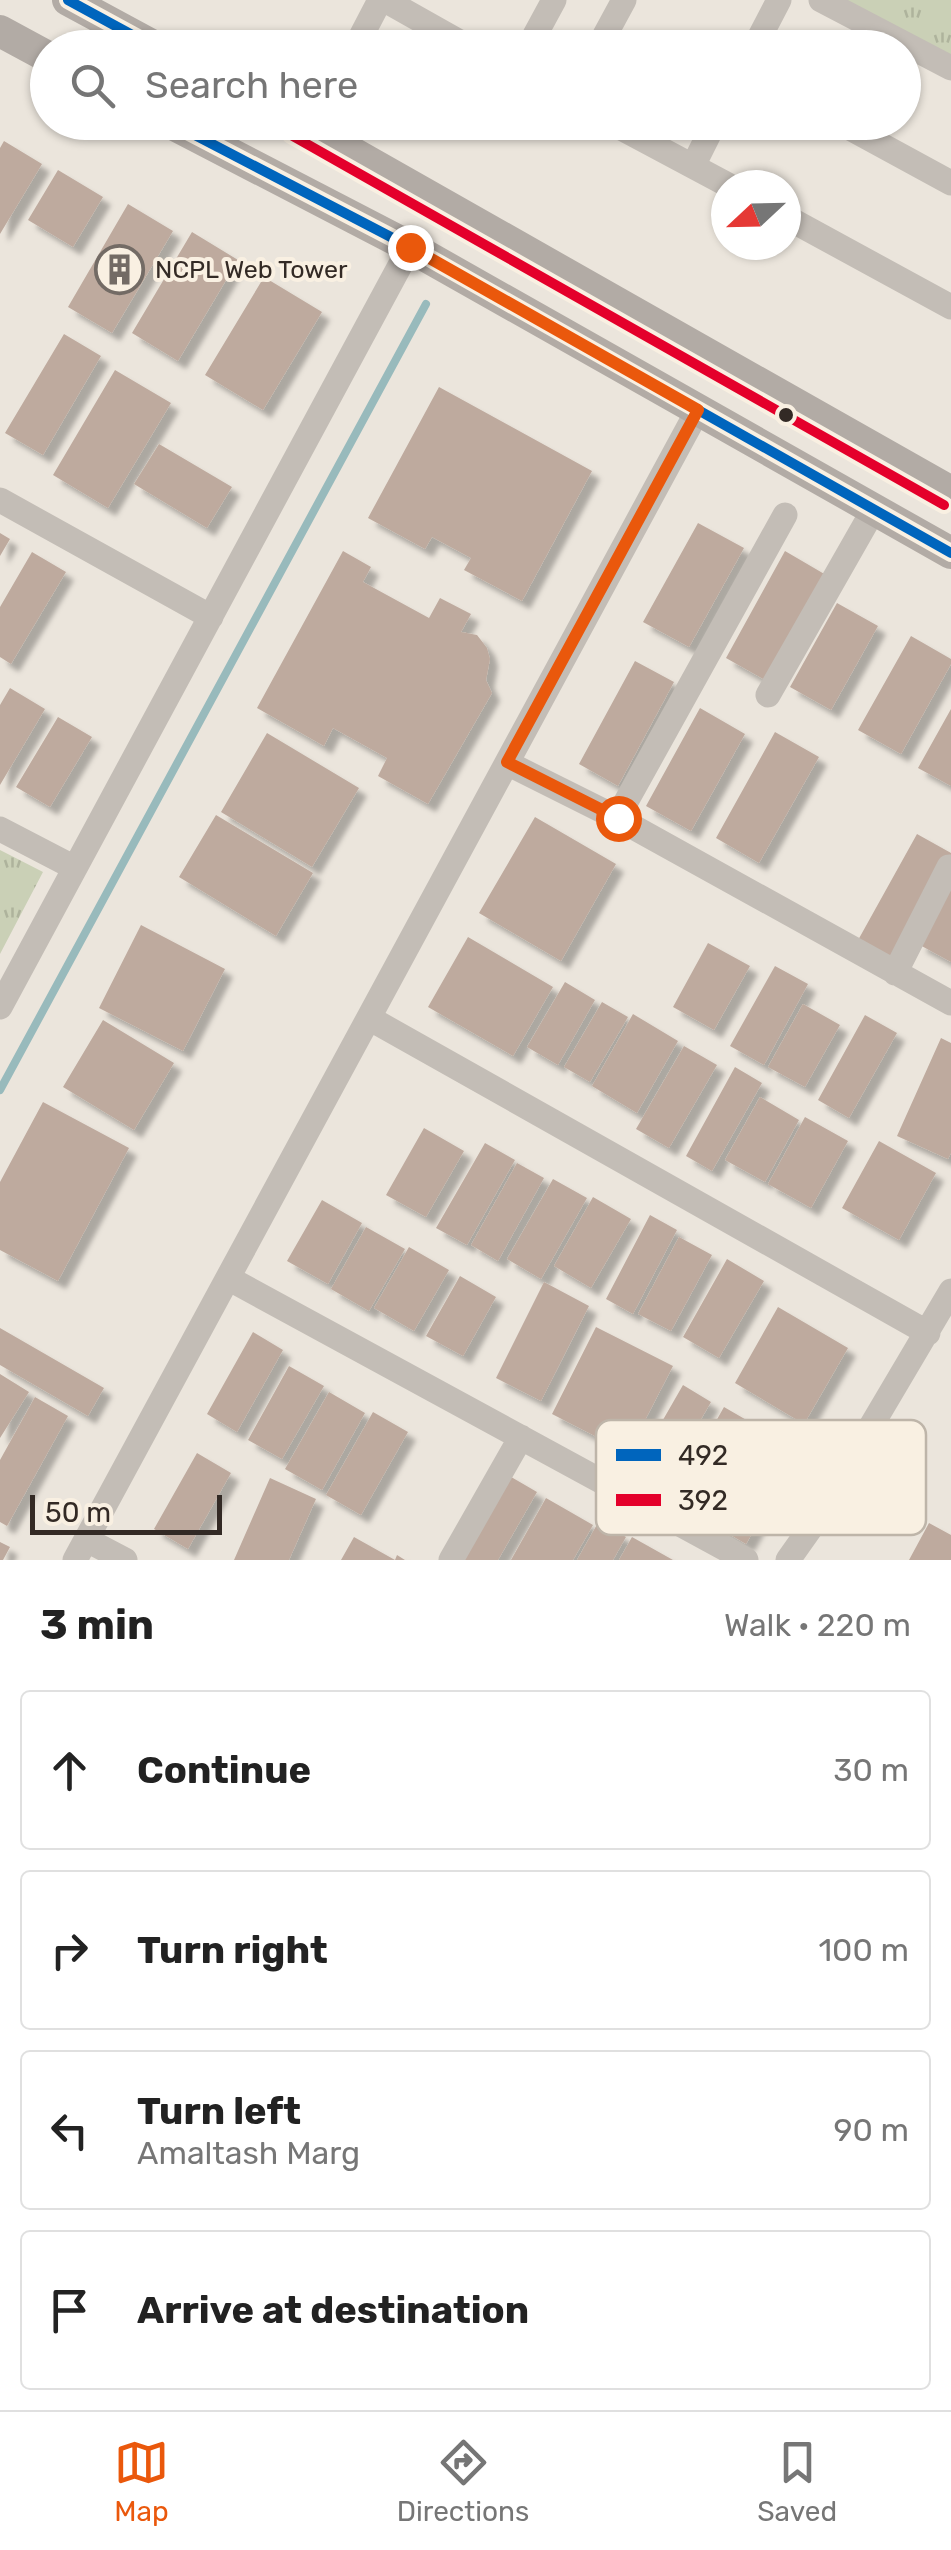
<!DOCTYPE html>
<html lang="en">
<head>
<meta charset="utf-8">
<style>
  :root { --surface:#fff; --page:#f2f2f2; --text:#222; --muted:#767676; --line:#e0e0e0; --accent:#ea580c }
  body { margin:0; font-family:Rubik,sans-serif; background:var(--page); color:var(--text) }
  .compass { position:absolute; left:711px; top:170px; width:90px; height:90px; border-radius:50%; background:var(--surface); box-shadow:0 2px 8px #0004; rotate:248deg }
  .scale { position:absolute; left:30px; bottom:25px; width:192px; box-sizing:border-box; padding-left:10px; border:5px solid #332a25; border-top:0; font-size:28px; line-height:35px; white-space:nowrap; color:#332a25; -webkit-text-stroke:8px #f9f0e2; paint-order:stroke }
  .stop { position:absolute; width:30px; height:30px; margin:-22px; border:8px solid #ea580c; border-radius:50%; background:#fff }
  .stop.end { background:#ea580c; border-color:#fff; box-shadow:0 2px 10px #0008 }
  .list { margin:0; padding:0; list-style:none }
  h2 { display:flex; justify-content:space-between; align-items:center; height:130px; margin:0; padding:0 40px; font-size:42px }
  h2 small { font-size:32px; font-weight:400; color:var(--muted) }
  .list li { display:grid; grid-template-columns:65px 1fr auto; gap:30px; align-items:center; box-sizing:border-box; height:160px; margin:0 20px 20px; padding:0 20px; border:2px solid var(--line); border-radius:10px }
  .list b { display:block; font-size:38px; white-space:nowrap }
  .list p { margin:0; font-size:32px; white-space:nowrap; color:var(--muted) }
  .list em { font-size:32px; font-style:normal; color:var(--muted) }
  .icon { flex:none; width:55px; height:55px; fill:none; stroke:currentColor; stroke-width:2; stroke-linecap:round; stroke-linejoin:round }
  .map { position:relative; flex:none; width:951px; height:1560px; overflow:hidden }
  .search { position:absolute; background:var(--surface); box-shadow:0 2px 8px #0004; left:30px; right:30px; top:30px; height:110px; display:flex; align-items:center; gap:25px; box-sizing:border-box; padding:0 35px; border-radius:55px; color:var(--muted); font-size:38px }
  .sheet { height:850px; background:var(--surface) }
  nav { display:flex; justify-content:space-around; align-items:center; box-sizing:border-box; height:140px; border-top:2px solid var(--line); background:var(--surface); font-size:28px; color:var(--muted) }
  nav a { display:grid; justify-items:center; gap:5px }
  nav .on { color:var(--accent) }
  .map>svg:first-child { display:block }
  .park { fill:url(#park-tufts) }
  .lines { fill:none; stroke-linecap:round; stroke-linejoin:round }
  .stream { stroke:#98babc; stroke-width:8 }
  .building { fill:#beaa9e; filter:url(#shadow) }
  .minor { stroke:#c3bdb6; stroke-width:25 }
  .major { stroke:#b2aba5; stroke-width:32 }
  .bus-1-casing { stroke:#f9f0e2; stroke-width:18 }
  .bus-2-casing { stroke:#f9f0e2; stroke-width:18 }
  .bus-1 { stroke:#0065bd; stroke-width:10 }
  .bus-2 { stroke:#e4002b; stroke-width:10 }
  .route { stroke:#ea580c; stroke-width:12 }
  .bus-dot { fill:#332a25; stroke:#f9f0e2; stroke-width:4 }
  .labels { text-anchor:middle; stroke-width:8; stroke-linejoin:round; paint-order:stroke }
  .poi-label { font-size:25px; fill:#332a25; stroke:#f9f0e2; text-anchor:start }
  .key { fill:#f9f0e2; stroke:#beb5a9; stroke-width:2.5 }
  .key-label { font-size:28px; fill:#332a25 }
</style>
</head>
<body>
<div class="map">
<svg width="951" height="1560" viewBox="0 0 951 1560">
  <defs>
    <pattern id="park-tufts" width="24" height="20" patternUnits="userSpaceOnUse" patternTransform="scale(2.5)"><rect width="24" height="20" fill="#cad0b6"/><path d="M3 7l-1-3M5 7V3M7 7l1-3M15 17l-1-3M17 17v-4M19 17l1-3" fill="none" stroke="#aeb39c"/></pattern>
    <filter id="shadow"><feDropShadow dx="8" dy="8" stdDeviation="2.5" flood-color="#0004"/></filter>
  </defs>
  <rect width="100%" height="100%" fill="#ebe5dc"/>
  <path class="park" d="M821,0H951V68Z
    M0,850L43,872L0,954Z"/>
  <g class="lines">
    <path class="stream" d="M0,1090L426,304"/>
  </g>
  <path class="building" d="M4,141L42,164L0,234V148Z
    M58,170L103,197L73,247L28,220Z
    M128,204L173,231L112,333L68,307Z
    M192,232L238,260L178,361L132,333Z
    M264,277L322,312L263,410L205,375Z
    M64,334L101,356L43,455L5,433Z
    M115,370L171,403L108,508L53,475Z
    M439,387L592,471L522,601L464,570L471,558L432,537L425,549L368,518Z
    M159,444L232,487L207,528L134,484Z
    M698,523L744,548L689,647L643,622Z
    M0,533L10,539L0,556Z
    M343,551L371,567L363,582L429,618L440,598L471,614L461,632L477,635L487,648L490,659L486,680L492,693L428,804L378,776L387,758L333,728L324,746L257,708Z
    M785,551L826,575L767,681L726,658Z
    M32,552L66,572L11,664L0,657V607Z
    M837,603L878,626L831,710L790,687Z
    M911,636L951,659V664L901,754L858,730Z
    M635,661L674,682L618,786L579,764Z
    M10,688L45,709L0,785V705Z
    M700,708L745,734L691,831L646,806Z
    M951,709V786L918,768Z
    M58,717L92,737L50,807L16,787Z
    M775,732L819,757L759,863L716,838Z
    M267,733L359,788L312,867L221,812Z
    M216,815L313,873L276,936L179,877Z
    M535,817L616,864L561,961L479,913Z
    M917,834L951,853V861L894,963L857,942Z
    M951,885V962L918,944Z
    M141,925L225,969L183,1051L99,1008Z
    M468,937L553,987L513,1056L428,1007Z
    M708,943L750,966L714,1030L673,1007Z
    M775,966L808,984L764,1065L730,1046Z
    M565,982L595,1000L558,1065L527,1047Z
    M602,1002L628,1017L590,1082L564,1067Z
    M803,1004L840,1025L805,1087L768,1067Z
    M633,1014L678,1041L637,1113L592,1086Z
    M865,1015L897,1033L849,1118L818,1100Z
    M103,1020L174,1063L134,1130L63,1087Z
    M941,1038L951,1043V1153L948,1159L897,1136Z
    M684,1046L717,1065L669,1148L636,1129Z
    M735,1067L762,1083L712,1171L686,1156Z
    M760,1097L799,1120L765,1182L725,1160Z
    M43,1102L129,1148L58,1281L0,1250V1182Z
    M805,1117L848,1141L811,1208L768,1184Z
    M424,1128L464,1151L426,1217L386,1195Z
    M879,1141L936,1173L899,1240L842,1208Z
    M485,1143L515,1160L467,1245L436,1228Z
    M517,1163L544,1178L498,1261L471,1245Z
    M553,1179L587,1198L541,1279L507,1259Z
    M593,1197L631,1219L591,1288L554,1266Z
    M322,1200L362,1223L328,1284L287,1261Z
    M650,1215L677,1230L633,1314L606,1299Z
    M366,1227L405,1249L369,1311L331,1289Z
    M679,1237L712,1255L671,1331L638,1314Z
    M409,1247L449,1270L414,1331L374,1308Z
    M727,1259L764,1281L719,1358L683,1337Z
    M460,1276L496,1297L463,1356L426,1336Z
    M544,1282L589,1306L541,1401L496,1378Z
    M778,1307L848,1348L804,1424L735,1383Z
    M596,1327L673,1366L628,1453L552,1414Z
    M0,1328L104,1388L88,1416L0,1365Z
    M253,1332L283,1350L237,1432L207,1414Z
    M289,1366L324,1386L282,1459L248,1440Z
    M0,1374L29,1392L0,1438Z
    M683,1385L711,1402L665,1481L637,1465Z
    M329,1392L365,1413L322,1490L285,1469Z
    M35,1397L68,1416L7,1526L0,1522V1460Z
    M724,1407L800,1451L746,1544L671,1500Z
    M373,1412L408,1432L361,1515L326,1495Z
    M197,1453L231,1473L188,1549L154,1529Z
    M506,1474L537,1492L498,1560H457Z
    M270,1478L316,1499L289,1560H234Z
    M546,1498L593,1525L573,1560H511Z
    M599,1521L626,1537L613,1560H577Z
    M929,1523L951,1535V1560H909Z
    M354,1537L395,1560L397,1555L405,1560H341Z
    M632,1537L673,1560H619Z
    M0,1542L10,1547L3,1560H0Z"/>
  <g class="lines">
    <path class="minor" d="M385,0L470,48
      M821,0L951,68
      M355,48L380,0
      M528,48L554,0
      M598,48L624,0
      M754,48L779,0
      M610,122L728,185
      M839,122L951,183
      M693,166L715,122
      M786,217L951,307
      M0,500L211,617
      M768,695L874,509
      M507,763L617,818L951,1003
      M617,818L785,515
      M0,829L75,868
      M895,973L949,867
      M0,1007L410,247
      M369,1018L928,1333
      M228,1278L746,1560
      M87,1540L125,1560
      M75,1560L698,410
      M451,1560L521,1437
      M788,1560L812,1526L951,1291"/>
    <path class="major" d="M68,0L157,48
      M0,31L48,57
      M169,122L410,247L951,553
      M298,122L951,492"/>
    <defs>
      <path id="bus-1" d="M68,0L156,48
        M170,122L410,247L951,553"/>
      <path id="bus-2" d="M291,135L944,505"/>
    </defs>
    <use href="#bus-1" class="bus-1-casing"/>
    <use href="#bus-2" class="bus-2-casing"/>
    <use href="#bus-1" class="bus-1"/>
    <use href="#bus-2" class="bus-2"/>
  </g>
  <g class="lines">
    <path class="route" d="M410,247L698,410L507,762L618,818"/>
  </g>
  <defs>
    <symbol id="building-ring" viewBox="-11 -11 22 22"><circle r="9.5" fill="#f9f0e2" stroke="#736b65" stroke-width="1.5"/><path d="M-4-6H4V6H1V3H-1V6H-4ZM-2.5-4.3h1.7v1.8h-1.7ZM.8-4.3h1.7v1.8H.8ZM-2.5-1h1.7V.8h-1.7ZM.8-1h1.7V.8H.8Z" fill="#736b65"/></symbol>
  </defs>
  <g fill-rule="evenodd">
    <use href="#building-ring" x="92" y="242" width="55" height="55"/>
  </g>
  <circle class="bus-dot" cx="786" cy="415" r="9"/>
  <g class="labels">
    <g class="poi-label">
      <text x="155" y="278">NCPL Web Tower</text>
    </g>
  </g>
  <rect x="596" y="1420" width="330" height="115" rx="15" class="key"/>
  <rect x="616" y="1449" width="45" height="12" fill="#0065bd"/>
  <rect x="616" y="1494" width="45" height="12" fill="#e4002b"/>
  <g class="key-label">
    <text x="678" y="1465">492</text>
    <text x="678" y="1510">392</text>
  </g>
</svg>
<svg class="compass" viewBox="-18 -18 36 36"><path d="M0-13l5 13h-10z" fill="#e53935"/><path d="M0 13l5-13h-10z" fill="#767676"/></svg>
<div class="scale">50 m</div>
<div class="stop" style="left:618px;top:818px"></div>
<div class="stop end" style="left:410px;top:247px"></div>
<div class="search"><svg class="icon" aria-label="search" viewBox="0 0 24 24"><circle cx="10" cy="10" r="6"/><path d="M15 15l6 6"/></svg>Search here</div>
</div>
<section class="sheet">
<h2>3 min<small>Walk · 220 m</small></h2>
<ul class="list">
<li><svg class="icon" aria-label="ahead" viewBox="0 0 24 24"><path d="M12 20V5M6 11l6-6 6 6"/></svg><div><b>Continue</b></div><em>30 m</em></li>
<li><svg class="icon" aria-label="right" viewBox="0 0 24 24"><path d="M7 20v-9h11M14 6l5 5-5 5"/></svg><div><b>Turn right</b></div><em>100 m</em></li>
<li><svg class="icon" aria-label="left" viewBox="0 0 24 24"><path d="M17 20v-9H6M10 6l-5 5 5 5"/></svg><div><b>Turn left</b><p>Amaltash Marg</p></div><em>90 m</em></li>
<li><svg class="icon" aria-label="arrive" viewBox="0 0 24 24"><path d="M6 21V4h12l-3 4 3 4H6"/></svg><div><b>Arrive at destination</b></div></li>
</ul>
</section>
<nav>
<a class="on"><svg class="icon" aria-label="map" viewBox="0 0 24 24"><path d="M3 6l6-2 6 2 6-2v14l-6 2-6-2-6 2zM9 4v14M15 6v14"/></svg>Map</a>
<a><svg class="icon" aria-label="directions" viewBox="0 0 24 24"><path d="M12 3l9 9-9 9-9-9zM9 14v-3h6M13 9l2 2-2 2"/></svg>Directions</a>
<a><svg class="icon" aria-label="saved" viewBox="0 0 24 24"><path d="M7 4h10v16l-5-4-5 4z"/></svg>Saved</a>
</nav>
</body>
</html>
